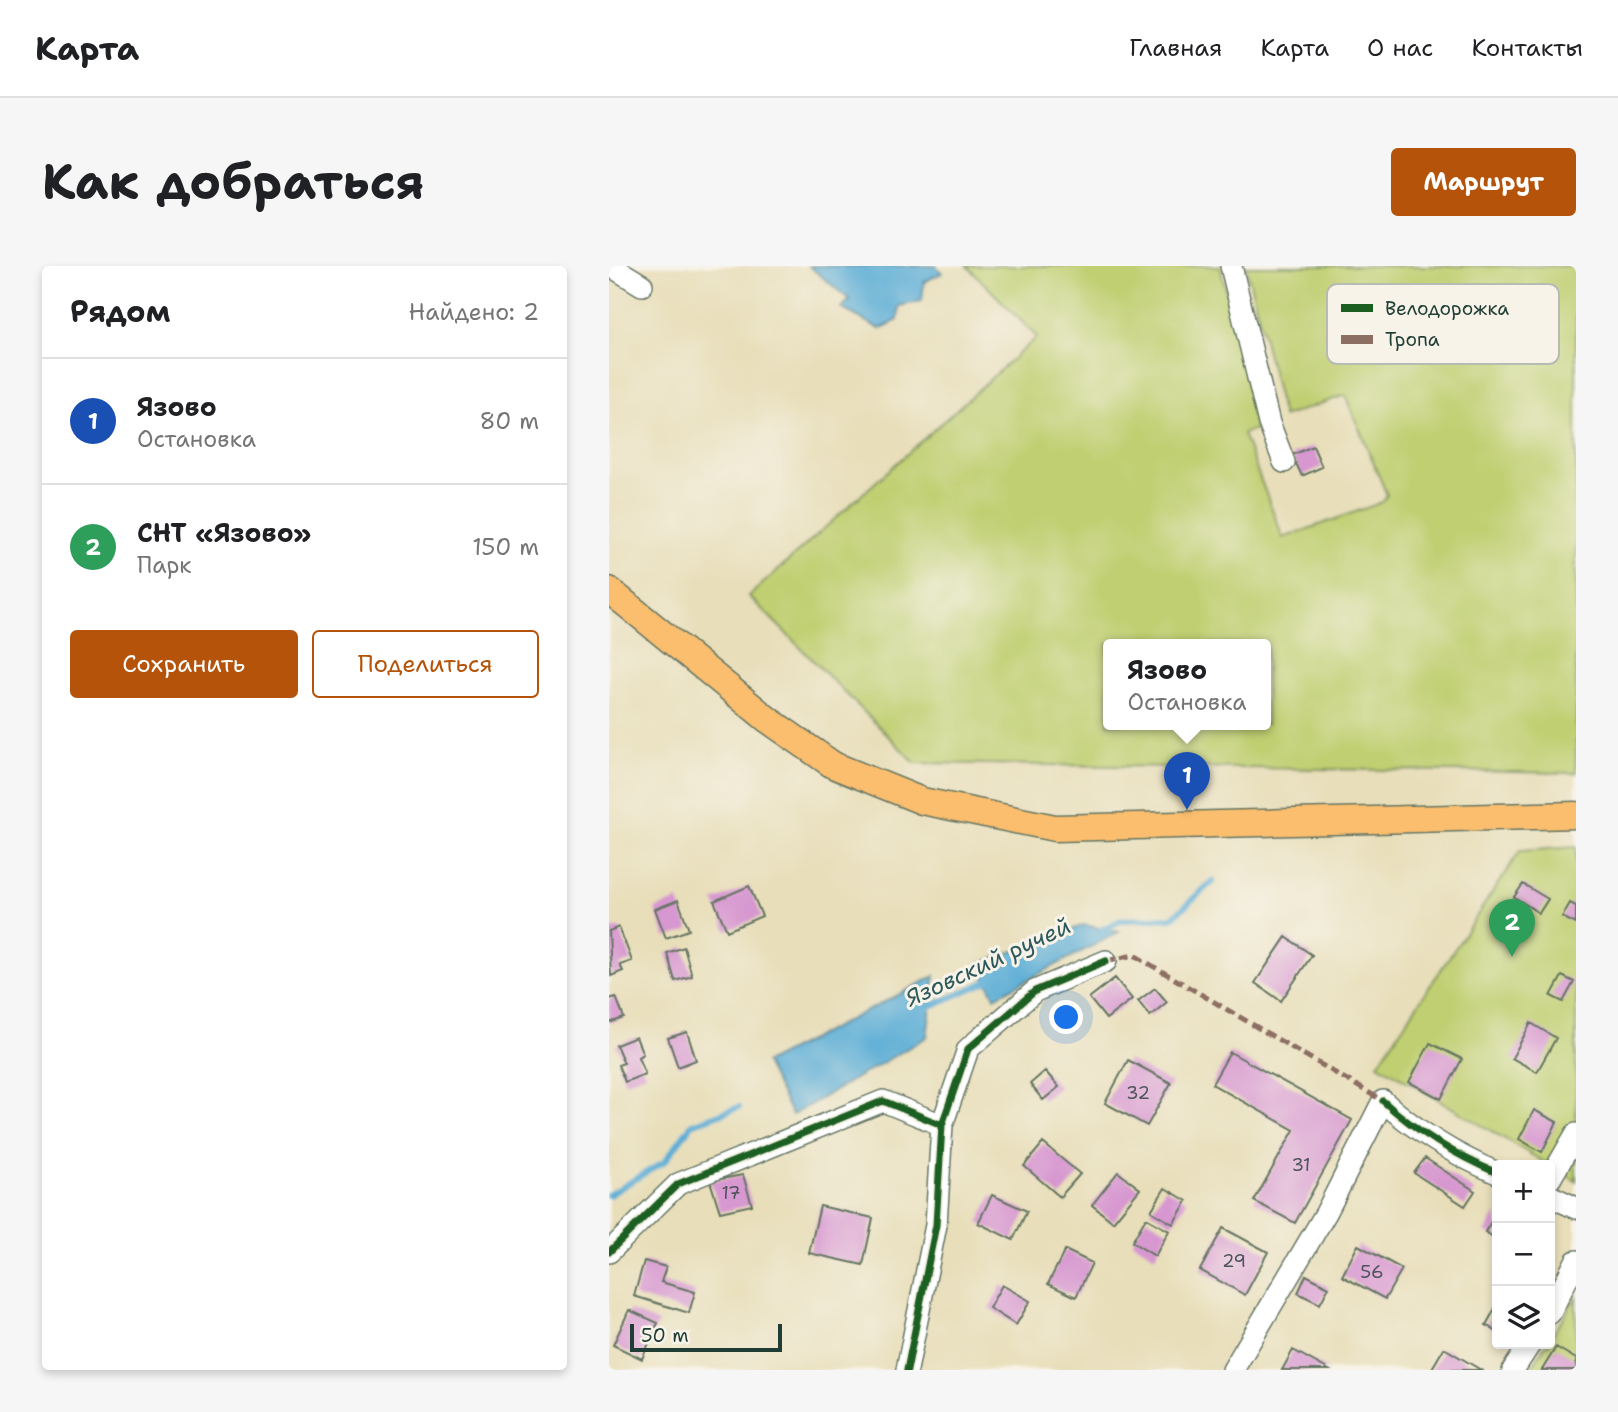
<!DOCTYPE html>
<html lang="ru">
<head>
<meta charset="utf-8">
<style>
  :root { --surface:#fff; --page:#f6f6f6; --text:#202124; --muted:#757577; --line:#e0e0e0; --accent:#b45309 }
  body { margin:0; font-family:"Shantell Sans",sans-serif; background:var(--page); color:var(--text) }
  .controls { position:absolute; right:21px; bottom:21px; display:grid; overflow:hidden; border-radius:7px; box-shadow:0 4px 10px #0003 }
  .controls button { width:63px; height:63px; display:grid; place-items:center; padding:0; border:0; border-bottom:2px solid var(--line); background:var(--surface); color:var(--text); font:35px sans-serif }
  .scale { position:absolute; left:21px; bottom:18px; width:152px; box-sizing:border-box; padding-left:7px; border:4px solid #1f3d34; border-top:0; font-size:19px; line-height:24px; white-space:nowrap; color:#1f3d34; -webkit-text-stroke:5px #f7f3e8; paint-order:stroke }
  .you { position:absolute; left:458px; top:752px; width:24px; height:24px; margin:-18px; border:5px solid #fff; border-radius:50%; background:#1a73e8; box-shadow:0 0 0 10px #1a73e833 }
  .badge { display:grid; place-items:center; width:46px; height:46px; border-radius:50%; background:var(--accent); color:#fff; font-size:23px; font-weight:700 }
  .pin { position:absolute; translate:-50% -58px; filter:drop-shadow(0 2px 4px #0008) }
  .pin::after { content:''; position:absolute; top:37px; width:24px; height:21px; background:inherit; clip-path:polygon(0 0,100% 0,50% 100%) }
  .popup { position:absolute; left:494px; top:373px; width:168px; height:91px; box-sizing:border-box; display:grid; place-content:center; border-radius:7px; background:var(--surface); filter:drop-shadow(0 2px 5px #0005); font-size:23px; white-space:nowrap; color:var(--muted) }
  .popup b { font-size:26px; color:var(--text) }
  .popup::after { content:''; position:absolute; left:50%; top:100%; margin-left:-14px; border:14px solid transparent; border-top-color:var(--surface) }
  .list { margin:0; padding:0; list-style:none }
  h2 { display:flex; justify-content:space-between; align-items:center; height:91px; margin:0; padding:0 28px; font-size:30px }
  h2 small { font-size:23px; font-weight:400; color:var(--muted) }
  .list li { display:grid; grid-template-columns:46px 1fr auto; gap:21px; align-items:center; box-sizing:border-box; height:126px; padding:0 28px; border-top:2px solid var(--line) }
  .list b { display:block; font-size:26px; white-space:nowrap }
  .list p { margin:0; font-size:23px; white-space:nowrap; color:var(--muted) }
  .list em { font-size:23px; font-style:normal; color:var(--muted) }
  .actions { display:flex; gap:14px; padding:21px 28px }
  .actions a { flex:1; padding:16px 0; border:2px solid var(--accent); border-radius:7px; text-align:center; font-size:24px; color:var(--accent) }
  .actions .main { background:var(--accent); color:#fff }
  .icon { flex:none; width:38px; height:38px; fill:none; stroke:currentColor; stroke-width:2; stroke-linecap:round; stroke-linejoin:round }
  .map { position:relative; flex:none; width:967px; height:1104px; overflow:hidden; border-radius:7px }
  header { display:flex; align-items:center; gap:42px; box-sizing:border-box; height:98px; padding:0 35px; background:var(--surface); border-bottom:2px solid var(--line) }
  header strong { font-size:33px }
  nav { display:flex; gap:38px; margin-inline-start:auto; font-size:24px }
  .intro { display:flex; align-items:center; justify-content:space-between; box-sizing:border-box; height:168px; padding:0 42px }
  h1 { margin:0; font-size:49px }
  .button { padding:18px 32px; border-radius:7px; background:var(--accent); color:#fff; font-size:24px; font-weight:700 }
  main { display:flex; gap:42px; padding:0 42px }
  aside { flex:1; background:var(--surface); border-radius:7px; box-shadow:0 4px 10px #0003 }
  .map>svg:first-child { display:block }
  .green { fill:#c0cf71; stroke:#708652; stroke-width:2; fill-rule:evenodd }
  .water { fill:#5badd6; stroke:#3d7585; stroke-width:2 }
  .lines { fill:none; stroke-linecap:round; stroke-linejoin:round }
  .stream { stroke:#5badd6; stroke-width:6 }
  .building { fill:#d797d0 }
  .minor-casing { stroke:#657563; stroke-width:24 }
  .major-casing { stroke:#657563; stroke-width:29 }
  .minor { stroke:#fff; stroke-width:21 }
  .major { stroke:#fabe6e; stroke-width:26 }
  .quiet { stroke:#8d6e63; stroke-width:5; stroke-dasharray:10 5; stroke-linecap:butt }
  .cycleway-casing { stroke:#f7f3e8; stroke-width:11 }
  .cycleway { stroke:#1b5e20; stroke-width:7 }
  .labels { text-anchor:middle; stroke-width:6; stroke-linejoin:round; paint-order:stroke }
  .number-label { font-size:18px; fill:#4d545b }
  .water-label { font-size:23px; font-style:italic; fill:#2e595c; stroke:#f7f3e8 }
  .key { fill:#f7f3e8; stroke:#b6bcb2; stroke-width:2 }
  .key-label { font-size:19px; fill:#1f3d34 }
</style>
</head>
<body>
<header>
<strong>Карта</strong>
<nav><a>Главная</a><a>Карта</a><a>О нас</a><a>Контакты</a></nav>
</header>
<div class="intro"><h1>Как добраться</h1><a class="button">Маршрут</a></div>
<main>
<aside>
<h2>Рядом<small>Найдено: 2</small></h2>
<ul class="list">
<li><span class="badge" style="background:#1a4fb4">1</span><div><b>Язово</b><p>Остановка</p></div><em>80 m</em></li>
<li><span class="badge" style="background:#2e9e5b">2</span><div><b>СНТ «Язово»</b><p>Парк</p></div><em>150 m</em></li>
</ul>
<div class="actions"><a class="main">Сохранить</a><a>Поделиться</a></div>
</aside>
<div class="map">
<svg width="967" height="1104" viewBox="0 0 967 1104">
  <rect width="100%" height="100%" fill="#f7f3e8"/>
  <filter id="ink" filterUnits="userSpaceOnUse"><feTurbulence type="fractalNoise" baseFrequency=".0143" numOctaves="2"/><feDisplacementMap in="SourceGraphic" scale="14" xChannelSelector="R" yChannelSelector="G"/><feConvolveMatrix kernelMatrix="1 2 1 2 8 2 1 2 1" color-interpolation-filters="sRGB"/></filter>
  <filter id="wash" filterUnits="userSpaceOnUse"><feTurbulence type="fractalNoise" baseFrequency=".00686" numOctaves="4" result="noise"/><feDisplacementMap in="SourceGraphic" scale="28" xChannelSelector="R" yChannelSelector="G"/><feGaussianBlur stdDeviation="1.57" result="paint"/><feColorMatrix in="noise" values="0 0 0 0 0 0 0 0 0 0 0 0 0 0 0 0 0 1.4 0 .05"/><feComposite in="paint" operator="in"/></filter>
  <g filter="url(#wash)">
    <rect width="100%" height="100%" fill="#e8deb9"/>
    <path class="green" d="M358,0H611L648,162L634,168L674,272L774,236L778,229L736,129L674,151L637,0H967V507L306,497L140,330L428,71ZM499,378H657V458H499Z
      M967,581V915L769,798L911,585Z
      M967,1031V1104H921L937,1078H941V1073Z"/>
    <path class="water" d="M200,0H327L333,7L315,16L313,35L290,40L289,54L271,63L232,42L241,34Z
      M475,659L510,666L386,731L369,698Z
      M326,710L318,771L183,849L156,797Z"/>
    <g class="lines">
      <path class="stream" d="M490,665L513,654L563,652L604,615
        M317,742L384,713
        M0,929L56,895L83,858L130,841"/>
    </g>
    <g id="blocks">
      <path class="building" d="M704,180L713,201L693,210L683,189Z
        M914,618L939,633L930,647L905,631Z
        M140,620L153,650L118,665L105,635Z
        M69,634L80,664L57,672L46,643Z
        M961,637L967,640V658L953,651Z
        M10,661L23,695L11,699L14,705L2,710L0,665Z
        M677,671L703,689L672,735L646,717Z
        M75,681L83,710L66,715L58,687Z
        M953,710L965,716L954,736L942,730Z
        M506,712L523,733L497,753L480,732Z
        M546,722L558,736L541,750L529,735Z
        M7,731L15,752L0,757V733Z
        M922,757L947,772L928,806L903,792Z
        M78,766L87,794L69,801L59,772Z
        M27,771L34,788L29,791L36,808L16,816L9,799L15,797L7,779Z
        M821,777L853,793L832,833L800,816Z
        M621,786L743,854L686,957L645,935L685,864L603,818Z
        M519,794L562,817L538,860L496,837Z
        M436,805L450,821L434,834L421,818Z
        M925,844L948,856L933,886L910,873Z
        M434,877L471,908L451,931L415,900Z
        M816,892L866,925L856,940L805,907Z
        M509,906L531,923L504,956L483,939Z
        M134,909L143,939L111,946L101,915Z
        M556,922L578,935L564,958L542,945Z
        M383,929L418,945L404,974L369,957Z
        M211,940L264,952L254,999L200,987Z
        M888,946V973L876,966Z
        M537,952L560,965L546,990L523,976Z
        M614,962L659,986L636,1029L591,1004Z
        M749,979L793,1003L776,1033L733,1010Z
        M456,984L483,997L467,1031L439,1018Z
        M35,995L57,1001L52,1016L86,1026L80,1047L25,1030Z
        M697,1009L720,1021L711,1038L689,1027Z
        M393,1019L421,1035L407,1059L380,1042Z
        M888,1039V1066L877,1059Z
        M20,1044L49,1057L33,1093L4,1079Z
        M947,1081L967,1093V1104H933Z
        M835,1082L872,1104H822Z
        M684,1084L720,1104H673Z"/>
    </g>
  </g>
  <g filter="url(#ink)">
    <use href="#blocks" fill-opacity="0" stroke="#657563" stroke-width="2"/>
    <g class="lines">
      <defs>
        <path id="minor" d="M2,0L33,19
          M622,0L660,157L675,196
          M941,913L967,868
          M941,930L967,942
          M0,986L69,918L274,835L333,859
          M941,1047L967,995
          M298,1104L327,959L333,859L359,783L426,725L497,695
          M624,1104L717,947L774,835C808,866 846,889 888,907
          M904,1104L921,1078"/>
        <path id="major" d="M0,324L158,453L224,499L313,535L446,562L967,549"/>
      </defs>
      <use href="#minor" class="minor-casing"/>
      <use href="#major" class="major-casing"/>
      <use href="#minor" class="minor"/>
      <use href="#major" class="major"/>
      <path class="quiet" d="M497,695L525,689L774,835"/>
      <defs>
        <path id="cycleway" d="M774,835C808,866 846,889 888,907
          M0,986L69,918L274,835L333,859
          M298,1104L327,959L333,859L359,783L426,725L497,695"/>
      </defs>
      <use href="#cycleway" class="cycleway-casing"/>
      <use href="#cycleway" class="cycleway"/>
    </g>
  </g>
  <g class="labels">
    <g class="number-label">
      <text x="529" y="833">32</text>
      <text x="692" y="905">31</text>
      <text x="122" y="933">17</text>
      <text x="625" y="1001">29</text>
      <text x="763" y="1012">56</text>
    </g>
    <g class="water-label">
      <text transform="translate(379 696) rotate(-25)" y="8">Язовский ручей</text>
    </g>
  </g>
  <rect x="718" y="18" width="232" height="80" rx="10" class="key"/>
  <rect x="732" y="38" width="32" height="8" fill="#1b5e20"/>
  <rect x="732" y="69" width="32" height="9" fill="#8d6e63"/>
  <g class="key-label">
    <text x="776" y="49">Велодорожка</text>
    <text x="776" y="80">Тропа</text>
  </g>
</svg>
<div class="controls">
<button>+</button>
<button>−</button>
<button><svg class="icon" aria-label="layers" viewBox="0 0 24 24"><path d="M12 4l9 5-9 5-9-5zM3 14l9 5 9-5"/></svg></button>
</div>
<div class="scale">50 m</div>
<div class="you"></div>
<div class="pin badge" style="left:578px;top:544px;background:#1a4fb4">1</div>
<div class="popup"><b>Язово</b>Остановка</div>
<div class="pin badge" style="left:903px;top:691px;background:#2e9e5b">2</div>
</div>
</main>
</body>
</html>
